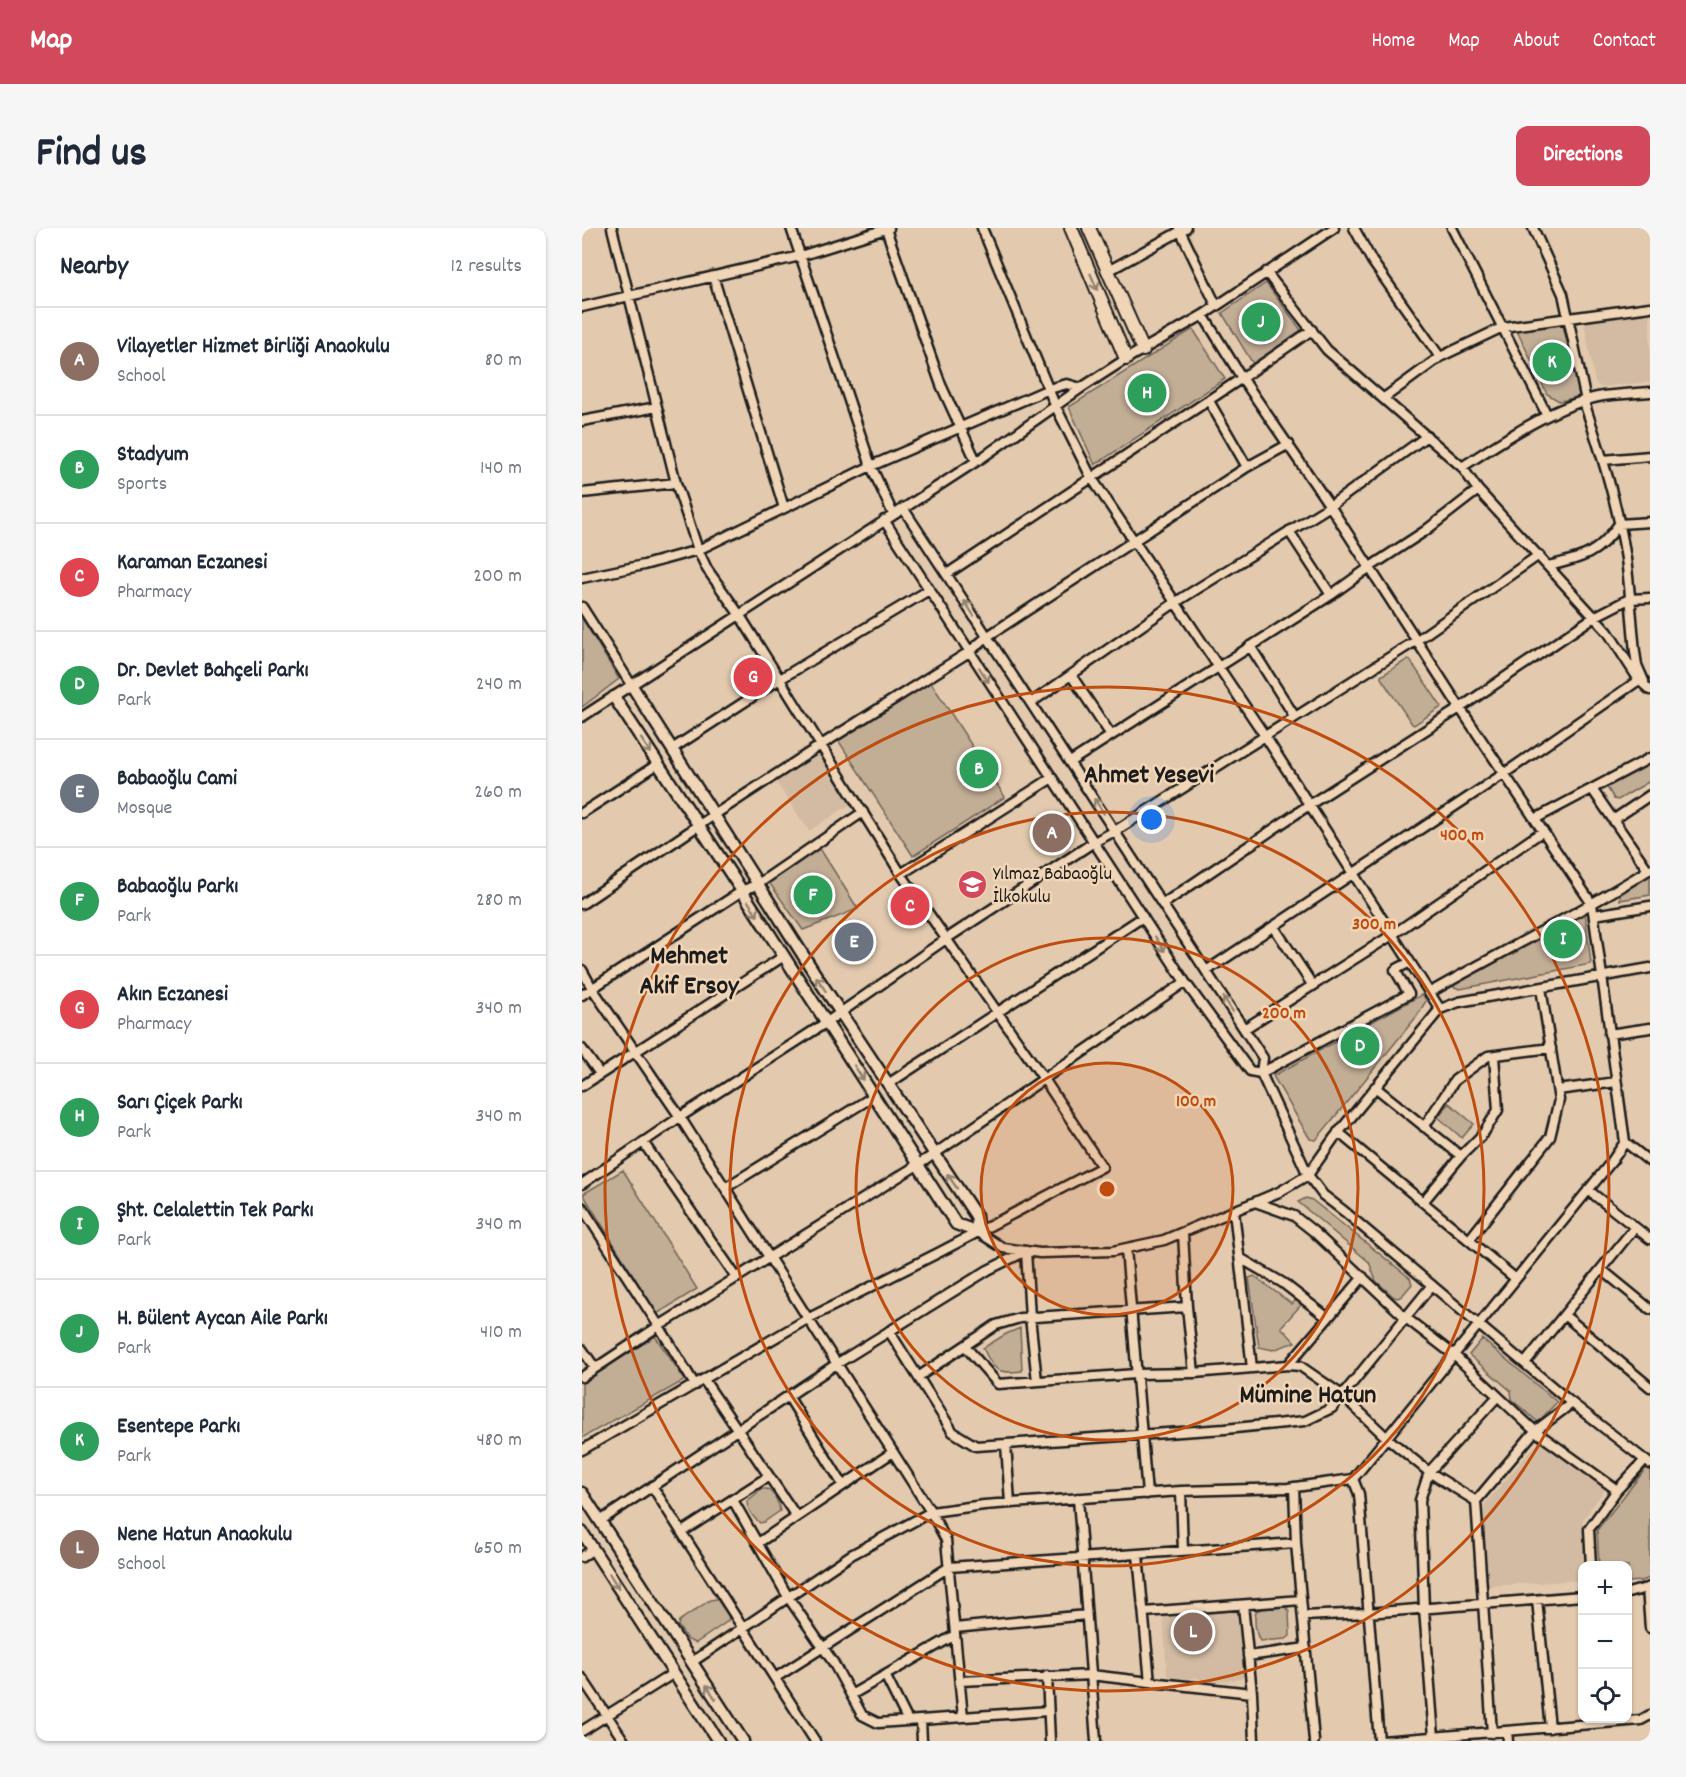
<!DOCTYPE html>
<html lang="en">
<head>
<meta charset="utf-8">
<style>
  :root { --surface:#fff; --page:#f6f6f7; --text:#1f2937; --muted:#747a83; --line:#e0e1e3; --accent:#d1495b }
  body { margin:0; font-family:Dekko,sans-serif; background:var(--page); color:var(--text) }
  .controls { position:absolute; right:18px; bottom:18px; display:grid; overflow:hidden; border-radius:12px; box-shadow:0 2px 4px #0004 }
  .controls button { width:54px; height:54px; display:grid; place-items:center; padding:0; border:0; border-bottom:2px solid var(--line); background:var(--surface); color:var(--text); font:30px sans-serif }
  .you { position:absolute; left:570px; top:592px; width:21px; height:21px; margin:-15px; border:4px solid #fff; border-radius:50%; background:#1a73e8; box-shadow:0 0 0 9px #1a73e833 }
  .badge { display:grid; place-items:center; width:39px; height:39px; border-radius:50%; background:var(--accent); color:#fff; font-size:20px; font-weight:700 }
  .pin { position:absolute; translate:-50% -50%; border:3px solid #fff; box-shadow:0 2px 6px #0006 }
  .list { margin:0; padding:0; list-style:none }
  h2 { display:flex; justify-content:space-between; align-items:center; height:78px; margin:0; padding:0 24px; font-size:26px }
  h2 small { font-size:20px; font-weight:400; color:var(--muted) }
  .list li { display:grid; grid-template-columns:39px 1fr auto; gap:18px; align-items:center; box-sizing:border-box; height:108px; padding:0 24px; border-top:2px solid var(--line) }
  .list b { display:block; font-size:22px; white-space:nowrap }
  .list p { margin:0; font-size:20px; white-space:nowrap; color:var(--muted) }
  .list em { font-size:20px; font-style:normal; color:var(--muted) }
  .icon { flex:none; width:33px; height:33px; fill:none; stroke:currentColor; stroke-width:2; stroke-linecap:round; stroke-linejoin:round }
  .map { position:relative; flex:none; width:1068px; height:1513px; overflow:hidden; border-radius:12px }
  header { display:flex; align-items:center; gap:36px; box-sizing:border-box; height:84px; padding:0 30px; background:var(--accent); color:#fff }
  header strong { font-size:28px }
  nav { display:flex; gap:33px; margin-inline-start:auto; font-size:21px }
  .intro { display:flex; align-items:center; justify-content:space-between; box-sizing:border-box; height:144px; padding:0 36px }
  h1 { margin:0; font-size:42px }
  .button { padding:15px 27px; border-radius:12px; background:var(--accent); color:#fff; font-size:21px; font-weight:700 }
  main { display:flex; gap:36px; padding:0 36px }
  aside { flex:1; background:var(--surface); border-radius:12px; box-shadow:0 2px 4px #0004 }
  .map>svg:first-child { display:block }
  .built { fill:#d2bba2 }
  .green { fill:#c2ad95; stroke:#6f6458; stroke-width:1.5 }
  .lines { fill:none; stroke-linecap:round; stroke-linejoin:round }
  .minor-casing { stroke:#1c1c1c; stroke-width:13 }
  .tertiary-casing { stroke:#1c1c1c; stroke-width:15 }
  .secondary-casing { stroke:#1c1c1c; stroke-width:16 }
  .minor { stroke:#f0d5b7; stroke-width:8 }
  .tertiary { stroke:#f0d5b7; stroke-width:10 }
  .secondary { stroke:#f0d5b7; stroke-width:12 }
  .oneway { stroke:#918271 }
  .ring { fill:none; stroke:#bf4d0f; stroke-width:3 }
  .labels { text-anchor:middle; stroke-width:5; stroke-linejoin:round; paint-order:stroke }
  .poi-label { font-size:20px; fill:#1c1c1c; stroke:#f0d5b7; text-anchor:start }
  .district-label { font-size:26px; font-weight:bold; fill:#1c1c1c; stroke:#f0d5b7 }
  .centre { fill:#bf4d0f; stroke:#f0d5b7; stroke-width:3 }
  .ring-label { font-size:18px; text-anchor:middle; font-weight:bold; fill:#bf4d0f; stroke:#f0d5b7; stroke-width:5; stroke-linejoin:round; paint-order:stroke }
</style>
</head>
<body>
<header>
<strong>Map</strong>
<nav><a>Home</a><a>Map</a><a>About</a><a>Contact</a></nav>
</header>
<div class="intro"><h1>Find us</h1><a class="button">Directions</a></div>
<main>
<aside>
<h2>Nearby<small>12 results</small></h2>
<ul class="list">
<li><span class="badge" style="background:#8d6e63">A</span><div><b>Vilayetler Hizmet Birliği Anaokulu</b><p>School</p></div><em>80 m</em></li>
<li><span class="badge" style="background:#2e9e5b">B</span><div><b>Stadyum</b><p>Sports</p></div><em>140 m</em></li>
<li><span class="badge" style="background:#e0444e">C</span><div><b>Karaman Eczanesi</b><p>Pharmacy</p></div><em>200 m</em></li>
<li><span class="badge" style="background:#2e9e5b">D</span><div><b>Dr. Devlet Bahçeli Parkı</b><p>Park</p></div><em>240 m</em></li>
<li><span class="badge" style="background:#6b7280">E</span><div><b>Babaoğlu Cami</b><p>Mosque</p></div><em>260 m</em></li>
<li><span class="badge" style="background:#2e9e5b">F</span><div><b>Babaoğlu Parkı</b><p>Park</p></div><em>280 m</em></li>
<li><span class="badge" style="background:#e0444e">G</span><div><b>Akın Eczanesi</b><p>Pharmacy</p></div><em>340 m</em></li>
<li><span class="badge" style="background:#2e9e5b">H</span><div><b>Sarı Çiçek Parkı</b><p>Park</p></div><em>340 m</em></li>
<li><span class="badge" style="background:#2e9e5b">I</span><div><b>Şht. Celalettin Tek Parkı</b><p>Park</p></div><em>340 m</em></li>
<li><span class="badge" style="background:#2e9e5b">J</span><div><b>H. Bülent Aycan Aile Parkı</b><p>Park</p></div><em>410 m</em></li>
<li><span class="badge" style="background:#2e9e5b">K</span><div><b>Esentepe Parkı</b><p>Park</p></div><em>480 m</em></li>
<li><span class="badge" style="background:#8d6e63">L</span><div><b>Nene Hatun Anaokulu</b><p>School</p></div><em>650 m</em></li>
</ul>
</aside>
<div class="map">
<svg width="1068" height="1513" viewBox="0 0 1068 1513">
  <rect width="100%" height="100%" fill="#e3caae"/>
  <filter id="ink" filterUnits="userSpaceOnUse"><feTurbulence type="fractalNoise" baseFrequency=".0167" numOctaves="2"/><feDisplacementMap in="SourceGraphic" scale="12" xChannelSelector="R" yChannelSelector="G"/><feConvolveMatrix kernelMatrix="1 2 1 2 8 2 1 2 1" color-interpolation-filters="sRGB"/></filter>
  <g filter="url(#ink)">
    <path class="built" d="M1068,81V154L1018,159L1013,154L1001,90Z
      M237,525L270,575L227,603L194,554Z
      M958,1212L1023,1261L1000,1293L1003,1337L1000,1338V1352L906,1358L902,1277Z
      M655,1380L659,1383L662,1449L659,1451L620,1455L617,1450L592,1451L585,1447L581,1386Z"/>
    <path class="green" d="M684,55L719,102L671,136L640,85Z
      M980,94L999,169L977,173L965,166L935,102Z
      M611,101L643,151L513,237L487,179Z
      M0,390L37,451L0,479Z
      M826,431L828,432L859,478L858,480L832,497L830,496L799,450V448Z
      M348,453L423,569L331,628L256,512Z
      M1062,537H1066L1068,540V553L1036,572L1032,571L1025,559L1027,557Z
      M237,619L276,681L221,702L186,653Z
      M1068,647V667L1038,672V667Z
      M1003,685L1009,736L878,761L869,758Z
      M841,766L844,773L835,788L734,912L728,911L691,848Z
      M867,875L892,896L880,910L856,889Z
      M41,942L115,1061L75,1086L1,966Z
      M724,970L730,972L828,1050L830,1056L820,1068L816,1070L812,1069L794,1053L787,1034L716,974Z
      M672,1048L710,1076L714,1072L720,1076L699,1099L713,1114L691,1122L677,1119L667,1050Z
      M438,1100L440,1143C416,1146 412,1144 401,1120L424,1106Z
      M73,1108L103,1152L0,1210V1155Z
      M900,1111L975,1174L956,1194L930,1172L929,1163L887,1127Z
      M1065,1239L1068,1241V1350L1059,1353L1046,1354V1338L1017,1337L1015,1302Z
      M180,1261H185C192,1265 197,1274 198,1283L182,1294L178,1295C171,1290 165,1281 165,1273Z
      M135,1371L147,1388L146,1393L114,1415L106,1412L96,1398L97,1393L128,1372Z
      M701,1379L705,1380L707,1384L708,1408L704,1411L678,1413C673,1405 672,1391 674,1383L679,1381Z"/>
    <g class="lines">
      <defs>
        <path id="minor" d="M209,0L289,238L311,286
          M400,0L473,177L509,249L683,508L858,781
          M597,0L634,77
          M772,0L790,33L858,129
          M870,0L965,187
          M951,0L981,66L1004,173
          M304,1L359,157L394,233
          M526,43L604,0
          M684,44L745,122L880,239L896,262L1026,404L1057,452L1068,462
          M131,48L202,280
          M0,79L218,28L307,0
          M802,170L858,129L921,99L1068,79
          M627,173L665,239
          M1002,174C1019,225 1036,277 1044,331C1048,362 1050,393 1053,424L1055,437L1062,453
          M0,193L75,179
          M1021,232L1068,228
          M880,239C920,213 974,176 1021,168C1037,166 1053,165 1068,164
          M0,265L94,255
          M321,280L681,830L679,845L726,947L741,967L763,984L986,1172L1068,1236
          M302,292L603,754L668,843L679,845L827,766L813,742L828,734
          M707,303L749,367
          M966,338C1001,330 1016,326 1037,296L1068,294
          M365,346L660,150L730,102
          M0,350L62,337L116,322L289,238L467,161L485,156L499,160
          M0,379L50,458
          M668,418L713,489
          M489,447L529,507
          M450,474L594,374L748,278L845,208
          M0,489L401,229L499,160L544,131L621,87L752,0
          M90,521L198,451L347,362
          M488,534L749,367L788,339L843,303L896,262
          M1010,561L1066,642
          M0,585L76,536
          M953,591L1068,530
          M1031,592L1068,567
          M319,646L470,550
          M0,676L132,587L239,517L387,424L406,408L665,239L707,216
          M581,676L727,577L878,480L1012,389L1047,371L1068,370
          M1012,687L1068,678
          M692,699L731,758
          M0,742L10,760L98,889L349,1284L364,1312L381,1489
          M624,743L923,545L1057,452L1060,453
          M847,765C920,723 997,686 1068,641
          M0,767L160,663L176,656L281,584
          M662,801L810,707L961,603
          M1027,806L1068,800
          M0,821L18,846
          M306,856L561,689
          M0,858L202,728
          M793,859L879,928
          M976,862L1034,854
          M842,899L873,852L906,828L969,820
          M756,904L934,1051
          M61,914L155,1050
          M1043,914L1068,934
          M0,956L98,889L245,794L364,711L512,614L533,603L835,412L957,327
          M143,960L292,868
          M1006,962L1068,1011
          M673,974L712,988L731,1003L824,1090L872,1127L953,1203L1035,1262
          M841,974L879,928L901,906L916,882L912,828
          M0,979L77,1098L113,1157
          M652,983L670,1140
          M396,1004L421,1020L458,1025L531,1023L582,1012L697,964L726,947L752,910L858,781L877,774L1068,740
          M601,1005L605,1079L612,1145
          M887,1012L968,909L977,872L959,760
          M544,1021L565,1266
          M658,1030L701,1055L746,1090
          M1019,1041L1068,1081
          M982,1087L1068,1159
          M307,1103L371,1204L394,1218L643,1201L723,1193L750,1180L850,1057
          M383,1118L416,1156L554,1146L612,1145L706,1137L718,1138L760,1167L804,1209L847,1244L894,1273
          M0,1121L13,1140
          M943,1135L1053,999
          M706,1137L781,1049
          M0,1149L77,1098L345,931L603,754
          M336,1149L414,1097L438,1090L605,1079
          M122,1152L214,1288
          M206,1168L261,1257
          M424,1216L428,1275
          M0,1222L227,1090L358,1024L520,939L462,851L319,646L157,386L125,341L116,322L94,255L30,0
          M771,1251L777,1266L797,1513
          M70,1258L233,1513
          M712,1259L714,1315L732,1513
          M599,1263L601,1323
          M496,1270L514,1513
          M151,1272L206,1369L251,1434L280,1487L296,1495L466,1483
          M18,1293L256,1135L406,1042L444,1023L448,1089L455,1153
          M100,1304L187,1248
          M176,1315L311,1224
          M556,1327L568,1454L670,1465L672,1513
          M0,1329L11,1321
          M1009,1338L1007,1301L1035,1262L1063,1232
          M1065,1360L1068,1400
          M1046,1365L1068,1359
          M955,1372L968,1500
          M661,1377L670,1465
          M562,1384L719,1372
          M721,1388L785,1385L1000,1368
          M373,1400L504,1387
          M666,1428L724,1420
          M110,1434L269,1327L349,1284L402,1277L599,1263L706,1260L771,1251L1030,933L1043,914L1010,676L878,480L748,278L660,150L621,87
          M303,1447L326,1493
          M465,1448L468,1513
          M0,1450L42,1513
          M193,1450L367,1339L714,1315
          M378,1453L509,1447L568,1454
          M269,1467L373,1407
          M339,1492L340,1513
          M0,1503L92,1445
          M925,1504L926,1513
          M910,1505L894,1273L953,1203L990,1175
          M852,1509L842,1381L838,1272L847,1244L915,1169
          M800,1513L1059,1492L1068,1487"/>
        <path id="tertiary" d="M32,469L160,663L374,996L396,1004L394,988L235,749L50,458
          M0,1265L161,1513
          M0,1304L136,1513"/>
        <path id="secondary" d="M489,0L544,131
          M507,0L561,122"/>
      </defs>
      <use href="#minor" class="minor-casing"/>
      <use href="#tertiary" class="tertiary-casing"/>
      <use href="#secondary" class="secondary-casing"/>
      <use href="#minor" class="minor"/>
      <use href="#tertiary" class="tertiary"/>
      <use href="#secondary" class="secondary"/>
    </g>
    <defs><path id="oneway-shaft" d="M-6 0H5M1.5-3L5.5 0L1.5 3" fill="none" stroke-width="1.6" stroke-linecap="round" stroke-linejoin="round" transform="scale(1.5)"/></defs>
    <g class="oneway">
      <use href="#oneway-shaft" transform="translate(512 54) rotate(67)"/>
      <use href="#oneway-shaft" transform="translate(387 380) rotate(-123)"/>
      <use href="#oneway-shaft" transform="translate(402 447) rotate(57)"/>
      <use href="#oneway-shaft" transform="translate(64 518) rotate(56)"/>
      <use href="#oneway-shaft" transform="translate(517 578) rotate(-123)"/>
      <use href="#oneway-shaft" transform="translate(171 681) rotate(57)"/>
      <use href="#oneway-shaft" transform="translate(578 716) rotate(57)"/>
      <use href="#oneway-shaft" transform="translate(239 756) rotate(-123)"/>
      <use href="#oneway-shaft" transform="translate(646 776) rotate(-123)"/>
      <use href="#oneway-shaft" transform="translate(277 845) rotate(57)"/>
      <use href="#oneway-shaft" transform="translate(370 953) rotate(-124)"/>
      <use href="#oneway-shaft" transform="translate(32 1353) rotate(57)"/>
      <use href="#oneway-shaft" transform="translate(129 1464) rotate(-123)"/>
    </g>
  </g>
  <circle cx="525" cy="961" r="126" fill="#bf4d0f" fill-opacity=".12"/>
  <g class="ring">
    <circle cx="525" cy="961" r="126"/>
    <circle cx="525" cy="961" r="251"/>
    <circle cx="525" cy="961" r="377"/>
    <circle cx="525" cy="961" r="502"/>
  </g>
  <defs>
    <symbol id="school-disc" viewBox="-11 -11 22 22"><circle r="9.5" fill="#d1495b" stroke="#f0d5b7"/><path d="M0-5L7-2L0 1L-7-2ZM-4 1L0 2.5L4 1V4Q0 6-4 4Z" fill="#fff"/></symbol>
  </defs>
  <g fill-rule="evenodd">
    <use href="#school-disc" x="374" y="640" width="33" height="33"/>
  </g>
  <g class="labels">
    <g class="poi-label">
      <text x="411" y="651">Yılmaz Babaoğlu<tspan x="411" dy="23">İlkokulu</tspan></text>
    </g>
    <g class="district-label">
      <text x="567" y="554">Ahmet Yesevi</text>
      <text x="107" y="735">Mehmet<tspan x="107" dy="30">Akif Ersoy</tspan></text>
      <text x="726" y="1174">Mümine Hatun</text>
    </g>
  </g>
  <circle cx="525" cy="961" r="9" class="centre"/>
  <g class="ring-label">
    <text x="880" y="612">400 m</text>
    <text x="792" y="701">300 m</text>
    <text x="702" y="790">200 m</text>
    <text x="614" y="878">100 m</text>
  </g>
</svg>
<div class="controls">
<button>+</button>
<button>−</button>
<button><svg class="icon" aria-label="locate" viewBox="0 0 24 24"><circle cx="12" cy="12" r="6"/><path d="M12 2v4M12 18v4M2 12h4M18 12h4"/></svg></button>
</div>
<div class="you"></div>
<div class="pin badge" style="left:470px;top:605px;background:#8d6e63">A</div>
<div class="pin badge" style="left:397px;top:541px;background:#2e9e5b">B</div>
<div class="pin badge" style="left:328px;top:678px;background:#e0444e">C</div>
<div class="pin badge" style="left:778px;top:818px;background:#2e9e5b">D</div>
<div class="pin badge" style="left:272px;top:714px;background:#6b7280">E</div>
<div class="pin badge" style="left:231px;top:667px;background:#2e9e5b">F</div>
<div class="pin badge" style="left:171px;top:449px;background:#e0444e">G</div>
<div class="pin badge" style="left:565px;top:165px;background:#2e9e5b">H</div>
<div class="pin badge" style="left:981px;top:711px;background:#2e9e5b">I</div>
<div class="pin badge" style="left:679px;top:94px;background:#2e9e5b">J</div>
<div class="pin badge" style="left:970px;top:134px;background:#2e9e5b">K</div>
<div class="pin badge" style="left:611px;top:1404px;background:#8d6e63">L</div>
</div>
</main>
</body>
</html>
